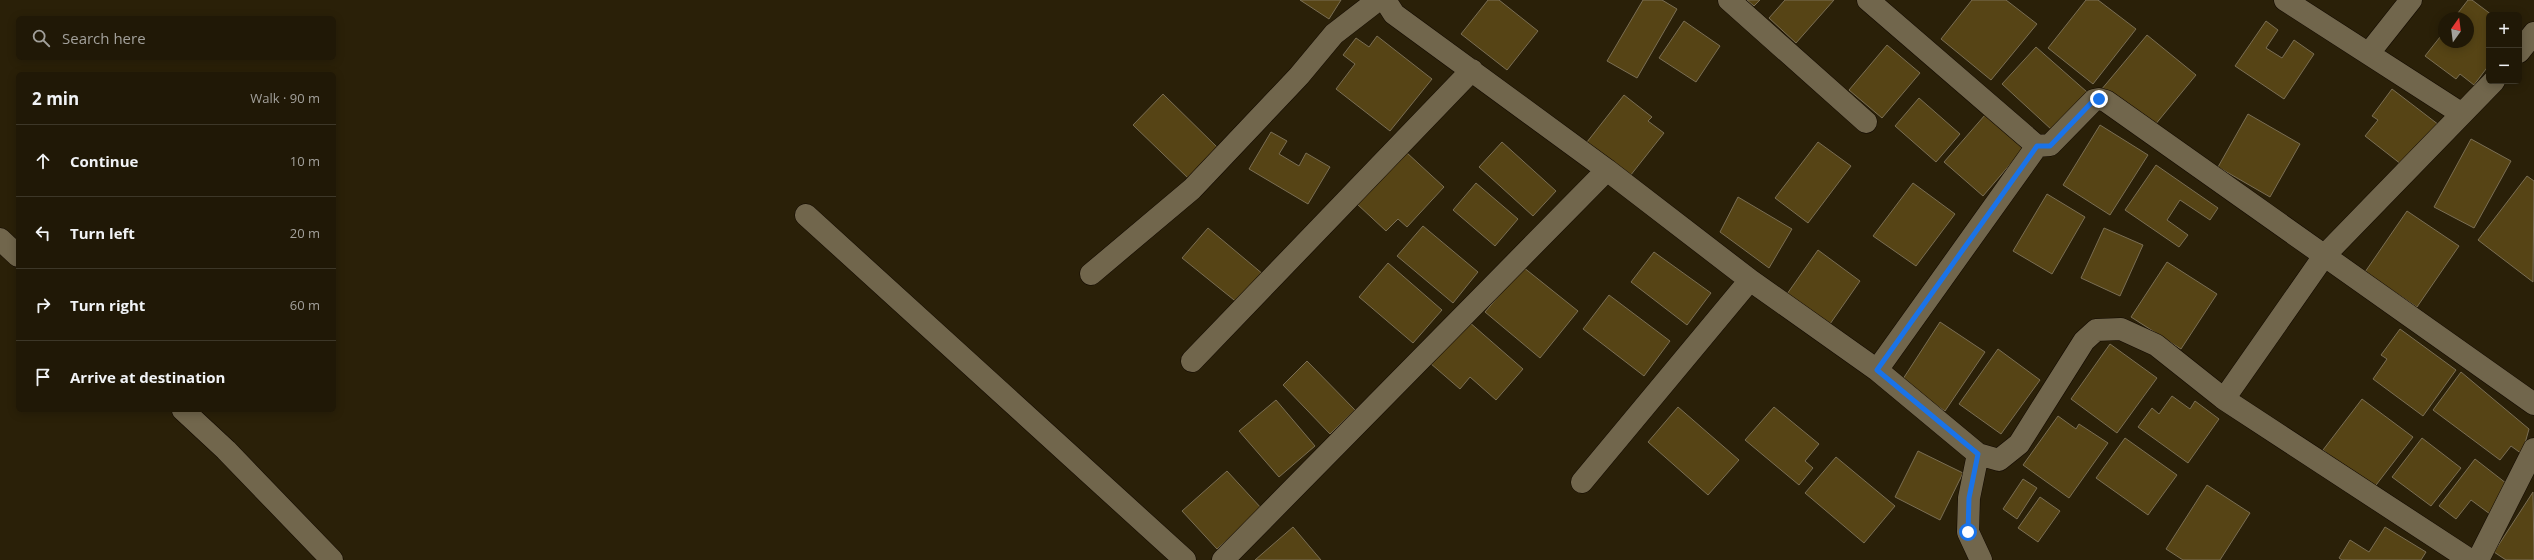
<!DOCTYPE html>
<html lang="en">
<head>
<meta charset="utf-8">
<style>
  :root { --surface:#201806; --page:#2d2514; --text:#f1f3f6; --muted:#a2a09b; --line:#3d3728 }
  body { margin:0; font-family:"Open Sans",sans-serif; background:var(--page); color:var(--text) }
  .controls { position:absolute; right:12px; top:12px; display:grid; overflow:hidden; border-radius:6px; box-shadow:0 2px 10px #0003 }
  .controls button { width:36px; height:36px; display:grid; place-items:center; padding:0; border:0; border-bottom:1px solid var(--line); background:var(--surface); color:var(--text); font:20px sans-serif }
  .compass { position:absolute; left:2438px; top:12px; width:36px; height:36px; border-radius:50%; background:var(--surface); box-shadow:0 2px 10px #0003; rotate:14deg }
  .stop { position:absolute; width:12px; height:12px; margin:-9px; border:3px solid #1a73e8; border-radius:50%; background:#fff }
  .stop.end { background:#1a73e8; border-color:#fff; box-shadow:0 1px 4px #0008 }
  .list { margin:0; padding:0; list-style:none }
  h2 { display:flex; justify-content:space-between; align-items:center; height:52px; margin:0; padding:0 16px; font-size:17px }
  h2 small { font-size:13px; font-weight:400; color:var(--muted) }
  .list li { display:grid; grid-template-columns:26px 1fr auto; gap:12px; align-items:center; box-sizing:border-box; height:72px; padding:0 16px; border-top:1px solid var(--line) }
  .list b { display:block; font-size:15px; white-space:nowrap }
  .list em { font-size:13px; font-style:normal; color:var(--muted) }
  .icon { flex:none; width:22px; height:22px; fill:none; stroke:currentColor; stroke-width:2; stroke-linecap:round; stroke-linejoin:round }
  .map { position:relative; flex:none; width:2534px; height:560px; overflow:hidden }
  .search { position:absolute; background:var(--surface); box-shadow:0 2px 10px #0003; left:16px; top:16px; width:320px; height:44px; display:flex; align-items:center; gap:10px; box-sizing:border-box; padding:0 14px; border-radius:6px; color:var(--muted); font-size:15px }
  .panel { position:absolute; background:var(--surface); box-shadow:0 2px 10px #0003; left:16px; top:72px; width:320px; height:340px; border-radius:6px }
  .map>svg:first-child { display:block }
  .building { fill:#564415; stroke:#7a6e54 }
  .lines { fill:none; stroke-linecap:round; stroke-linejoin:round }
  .street-casing { stroke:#120900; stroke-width:23 }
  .street { stroke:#71664c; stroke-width:22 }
  .route { stroke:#1a73e8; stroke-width:5 }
</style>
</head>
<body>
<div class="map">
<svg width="2534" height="560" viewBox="0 0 2534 560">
  <rect width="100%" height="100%" fill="#2a2008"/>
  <path class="building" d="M1300,0H1341L1329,19Z
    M1488,0H1499L1538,31L1507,70L1461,34Z
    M1643,0H1662L1677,9L1637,78L1607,61Z
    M1747,0H1760L1754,6Z
    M1785,0H1834L1796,43L1769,18Z
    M1972,0H2006L2037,24L1991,80L1941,39Z
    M2086,0H2098L2136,29L2093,84L2048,48Z
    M2468,0H2472L2492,15H2489V65L2474,85L2460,74L2456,79L2425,56L2444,32V42H2468V18H2454Z
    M1684,21L1720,46L1696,82L1659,58Z
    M2266,21L2278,30L2266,48L2282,58L2294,40L2314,54L2284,99L2235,66Z
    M2147,35L2196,75L2150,131L2101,90Z
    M1377,36L1432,79L1390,131L1336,89L1355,64L1343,55L1356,38L1369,47Z
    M1887,45L1920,73L1882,118L1849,90Z
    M2036,47L2087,92L2052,130L2002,84Z
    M2392,89L2439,125L2406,168L2365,136L2378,120L2372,116Z
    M1163,94L1219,149L1189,179L1133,125Z
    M1624,95L1652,117L1648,121L1664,133L1630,176L1587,142Z
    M1919,98L1960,134L1936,162L1895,126Z
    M2248,114L2300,144L2270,197L2218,167Z
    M1985,115L2024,148L1983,196L1944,162Z
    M2100,125L2148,155L2110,215L2063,185Z
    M1271,132L1287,141L1279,154L1299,166L1306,153L1330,167L1308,204L1249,169Z
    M2471,139L2511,161L2474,228L2434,207Z
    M1502,142L1556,191L1533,216L1479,167Z
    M1818,142L1851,166L1808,223L1775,198Z
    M1406,152L1444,187L1407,227L1398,219L1386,231L1357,204Z
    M2156,165L2218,208L2210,220L2180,200L2167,220L2188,235L2179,247L2125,210Z
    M2527,176L2534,181L2533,282L2478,240Z
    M1476,183L1518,219L1495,246L1453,210Z
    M1913,183L1955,214L1916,266L1873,236Z
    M2047,194L2085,217L2052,274L2013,251Z
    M1738,197L1792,229L1769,268L1720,232Z
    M2407,211L2459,246L2417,307L2365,272Z
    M1423,226L1478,272L1453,303L1397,256Z
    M1208,228L1264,275L1239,304L1182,258Z
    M2104,228L2143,245L2120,296L2081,278Z
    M1818,250L1860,281L1830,324L1787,294Z
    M1654,252L1711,293L1687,325L1631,282Z
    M2167,262L2217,294L2181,349L2131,317Z
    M1388,263L1442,310L1413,343L1359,297Z
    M1523,267L1578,311L1540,358L1485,312Z
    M1609,295L1670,341L1644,376L1583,329Z
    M1468,321L1523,369L1496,400L1470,377L1460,389L1430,363Z
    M1940,322L1985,352L1945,411L1901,382Z
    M2400,329L2456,370L2423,416L2373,379L2387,359L2381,355Z
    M2110,344L2157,378L2117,433L2071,399Z
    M1998,349L2040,380L2001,434L1959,404Z
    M1307,361L1355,410L1330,434L1283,385Z
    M2461,372L2529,429L2522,454L2511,446L2500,460L2433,410Z
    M2172,396L2190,409L2195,401L2219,419L2188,463L2138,427L2152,408L2159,414Z
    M2362,399L2413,437L2373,489L2323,450Z
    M1276,400L1315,446L1279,477L1239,431Z
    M1678,407L1739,460L1708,495L1648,442Z
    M1774,407L1819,444L1805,461L1813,468L1799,485L1745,440Z
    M2058,416L2076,429L2079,424L2108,443L2069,498L2023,465Z
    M2125,438L2177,475L2148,515L2096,478Z
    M2422,438L2461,468L2431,506L2392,477Z
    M1918,451L1963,473L1940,520L1895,497Z
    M1836,457L1895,506L1864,543L1805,493Z
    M2475,459L2511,487L2490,514L2471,500L2456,519L2439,506Z
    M1227,471L1262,509L1217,549L1182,511Z
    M2023,479L2037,488L2017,519L2003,509Z
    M2207,485L2250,513L2220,560H2183L2166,549Z
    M2533,492L2534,560H2506L2494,552Z
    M2040,497L2060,511L2038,542L2018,528Z
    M1293,527L1321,560H1255Z
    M2385,527L2426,552L2421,560H2342L2339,558L2350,540L2369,552Z"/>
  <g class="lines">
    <defs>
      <path id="street" d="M1385,0L1394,14L1607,170L1750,280L1877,370L1978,454L1999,460L2019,444L2084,341L2096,330L2121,329L2156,345L2224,399L2470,560
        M1729,0L1866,122
        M1868,0L2037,146L2050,145L2094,100L2099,99L2106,101L2534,404
        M2285,0L2462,114
        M2519,52L2534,33
        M2369,53L2411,0
        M806,215L1185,560
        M0,239L18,256
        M1091,274L1192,189L1299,76L1334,34L1378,0
        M1192,361L1472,70
        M1877,370L2037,146
        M2224,399L2324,256L2494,81
        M183,410L226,450L332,560
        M1978,454L1969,498L1968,532L1981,560
        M1582,482L1750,280
        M1223,560L1607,170
        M2478,560L2534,449"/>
    </defs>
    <use href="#street" class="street-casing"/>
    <use href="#street" class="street"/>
  </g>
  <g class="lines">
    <path class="route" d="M1968,532L1969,498L1978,454L1877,370L2037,146H2050L2094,100L2099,99"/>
  </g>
</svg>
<div class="controls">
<button>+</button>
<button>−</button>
</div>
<svg class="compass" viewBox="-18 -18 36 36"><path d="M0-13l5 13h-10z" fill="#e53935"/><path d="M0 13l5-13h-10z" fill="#a2a09b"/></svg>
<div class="stop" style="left:1968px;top:532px"></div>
<div class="stop end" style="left:2099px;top:99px"></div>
<div class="search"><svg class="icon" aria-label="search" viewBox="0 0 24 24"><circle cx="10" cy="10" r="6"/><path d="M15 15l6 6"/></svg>Search here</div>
<section class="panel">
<h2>2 min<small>Walk · 90 m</small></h2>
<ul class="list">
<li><svg class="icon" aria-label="ahead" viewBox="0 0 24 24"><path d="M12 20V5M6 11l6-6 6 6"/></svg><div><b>Continue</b></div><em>10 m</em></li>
<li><svg class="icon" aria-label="left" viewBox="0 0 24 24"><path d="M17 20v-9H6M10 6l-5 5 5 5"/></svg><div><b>Turn left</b></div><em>20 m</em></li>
<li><svg class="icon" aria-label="right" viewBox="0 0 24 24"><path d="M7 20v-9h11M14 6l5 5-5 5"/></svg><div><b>Turn right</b></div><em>60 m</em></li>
<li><svg class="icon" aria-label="arrive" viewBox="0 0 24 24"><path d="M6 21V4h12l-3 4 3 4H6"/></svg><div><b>Arrive at destination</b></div></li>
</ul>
</section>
</div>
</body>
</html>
